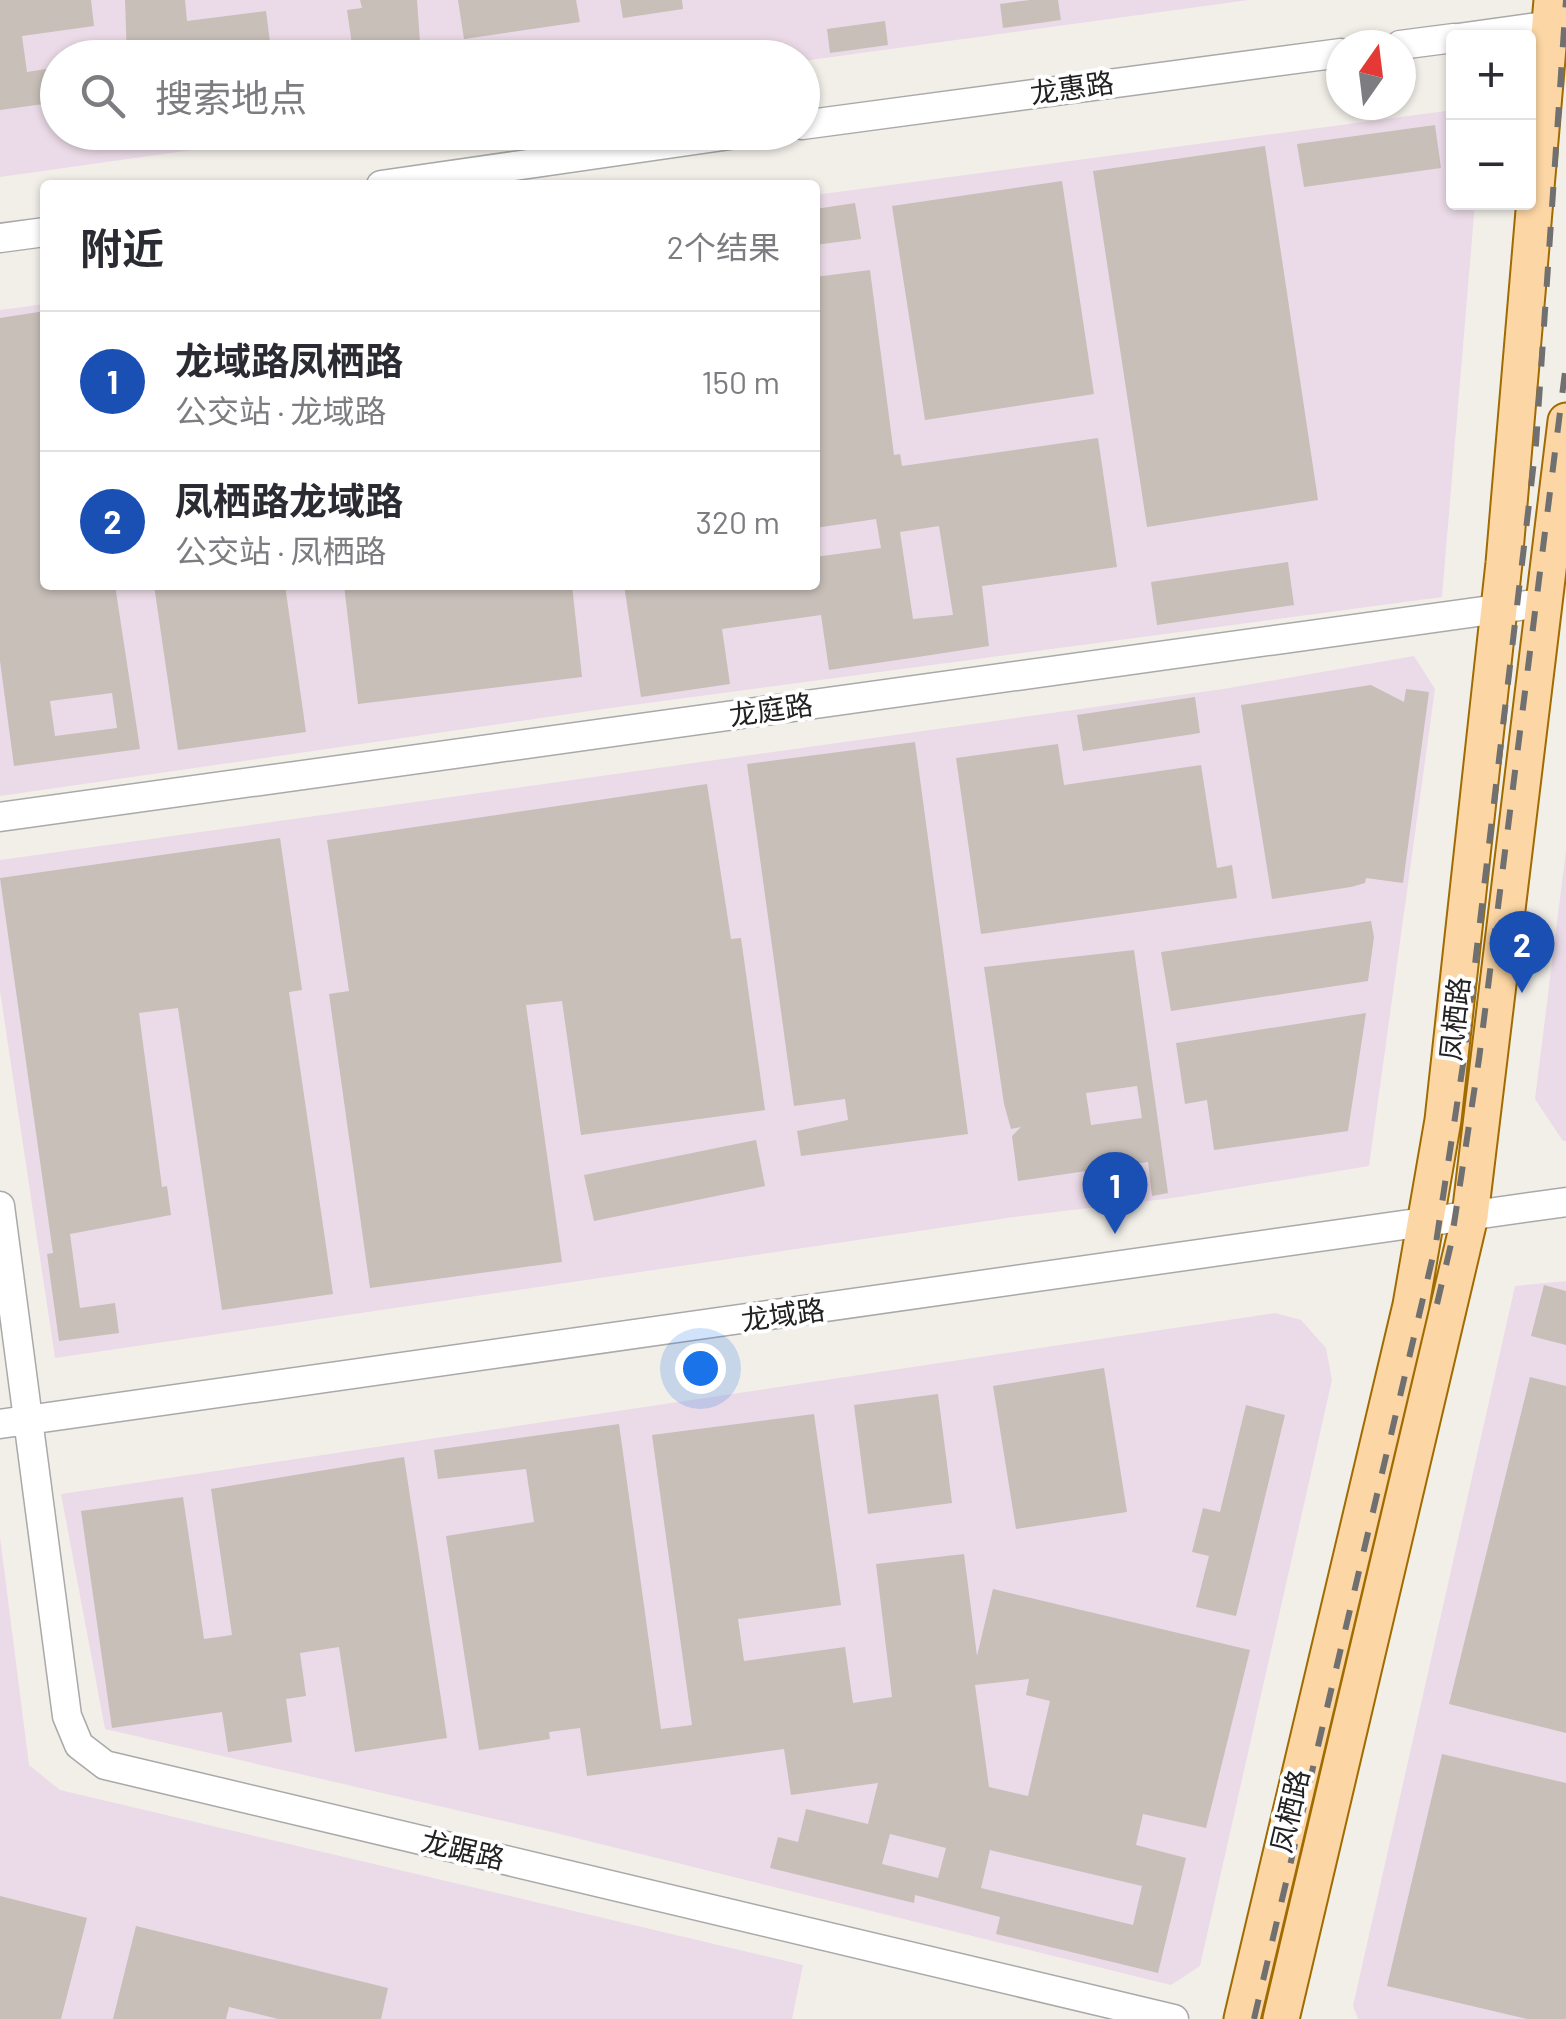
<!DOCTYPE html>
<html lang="zh">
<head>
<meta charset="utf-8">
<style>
  :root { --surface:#fff; --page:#f7f7f7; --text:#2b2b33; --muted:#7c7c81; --line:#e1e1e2; --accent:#2563eb }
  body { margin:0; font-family:Barlow,"Noto Sans SC",sans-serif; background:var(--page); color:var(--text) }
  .controls { position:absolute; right:30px; top:30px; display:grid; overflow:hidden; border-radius:10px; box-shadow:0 2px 8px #0004 }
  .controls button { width:90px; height:90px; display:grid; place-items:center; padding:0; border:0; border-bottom:2px solid var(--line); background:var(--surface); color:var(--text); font:50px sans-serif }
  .compass { position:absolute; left:1326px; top:30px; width:90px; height:90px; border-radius:50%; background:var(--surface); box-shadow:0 2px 8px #0004; rotate:14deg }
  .you { position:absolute; left:700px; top:1368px; width:35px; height:35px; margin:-25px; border:8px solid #fff; border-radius:50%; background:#1a73e8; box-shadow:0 0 0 15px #1a73e833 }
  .badge { display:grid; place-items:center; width:65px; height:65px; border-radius:50%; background:var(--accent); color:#fff; font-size:32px; font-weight:700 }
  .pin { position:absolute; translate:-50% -82px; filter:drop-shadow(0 2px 5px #0008) }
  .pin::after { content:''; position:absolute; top:52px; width:35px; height:30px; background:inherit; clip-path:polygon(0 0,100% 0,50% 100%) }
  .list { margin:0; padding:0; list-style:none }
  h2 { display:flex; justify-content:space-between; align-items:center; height:130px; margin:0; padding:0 40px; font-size:42px }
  h2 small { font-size:32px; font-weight:400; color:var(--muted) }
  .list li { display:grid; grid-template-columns:65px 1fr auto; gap:30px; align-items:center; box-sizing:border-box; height:140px; padding:0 40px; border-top:2px solid var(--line) }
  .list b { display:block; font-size:38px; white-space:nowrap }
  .list p { margin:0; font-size:32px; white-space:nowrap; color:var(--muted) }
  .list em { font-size:32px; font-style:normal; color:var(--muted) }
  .icon { flex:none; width:55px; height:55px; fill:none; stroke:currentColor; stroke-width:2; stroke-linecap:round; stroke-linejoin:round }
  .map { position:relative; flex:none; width:1566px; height:2019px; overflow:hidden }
  .search { position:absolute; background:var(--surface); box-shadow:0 2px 8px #0004; left:40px; top:40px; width:780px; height:110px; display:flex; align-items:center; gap:25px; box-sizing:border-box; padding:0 35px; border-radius:55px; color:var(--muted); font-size:38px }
  .panel { position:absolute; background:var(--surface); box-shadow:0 2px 8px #0004; left:40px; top:180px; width:780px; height:410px; border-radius:10px }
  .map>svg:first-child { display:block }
  .industrial { fill:#ebdbe8 }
  .building { fill:#c7bfb8; fill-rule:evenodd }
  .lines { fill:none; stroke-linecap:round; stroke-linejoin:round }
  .minor-casing { stroke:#a9a9a9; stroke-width:31 }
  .major-casing { stroke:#a06b00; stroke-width:39 }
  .minor { stroke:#fff; stroke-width:28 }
  .major { stroke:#fcd6a4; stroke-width:35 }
  .rail { stroke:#707070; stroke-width:6; stroke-dasharray:20 20; stroke-linecap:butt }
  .labels { text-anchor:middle; stroke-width:8; stroke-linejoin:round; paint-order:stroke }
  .street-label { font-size:28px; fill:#222; stroke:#fff }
</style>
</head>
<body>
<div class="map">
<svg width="1566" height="2019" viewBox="0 0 1566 2019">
  <rect width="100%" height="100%" fill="#f2efe9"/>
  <path class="industrial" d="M0,0H1249L803,61L802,58H58V132L313,133L0,177Z
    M1453,110L1454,202L1475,203L1442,597L625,706L0,796V310L45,304V585H815V195Z
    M1414,656L1435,689L1369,1166L1173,1198L1014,1217L55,1358L0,991V860L1223,689Z
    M1566,850V1141H1563L1535,1099Z
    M1566,1281V2019H1358L1353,2006L1515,1286Z
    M1275,1313L1301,1320L1326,1348L1332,1380L1200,1966L1171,1985L560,1834L105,1729L61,1494Z
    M0,1537L29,1765L60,1790L803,1965L792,2019H0Z"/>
  <path class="building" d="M0,0H91L94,26L22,36L27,72L58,67V102L0,110Z
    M125,0H185L187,21L266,11L271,50L209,58H127Z
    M360,0H417L421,56L354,58L347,10L362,8Z
    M458,0H576L580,22L464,39Z
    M620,0H682L683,9L623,18Z
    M1030,0H1058L1061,20L1003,28L1000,4Z
    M885,21L888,45L830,53L827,29Z
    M1435,125L1441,168L1304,187L1297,144Z
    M129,132H184L185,143L131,149Z
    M1265,146L1318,500L1147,527L1093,171Z
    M1062,181L1094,394L925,420L892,206Z
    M855,203L861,239L815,245V209Z
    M870,270L894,455L900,454L902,466L1098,438L1117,567L982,586L989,646L918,657L829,670L821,615L722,629L730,684L641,697L624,585H815V557L881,548L876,519L815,528V277ZM939,526L953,615L913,619L900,532Z
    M45,311V585H115L140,749L14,766L0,661V318ZM112,693L117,728L55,736L50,701Z
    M1288,562L1294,605L1157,625L1151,582Z
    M154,585H285L306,732L178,750Z
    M344,585H572L582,677L358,704Z
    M1371,685L1404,702L1406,689L1429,692L1403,883L1366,878L1365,883L1351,887L1272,899L1241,705Z
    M1195,697L1200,733L1083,751L1077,715Z
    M915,742L968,1134L801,1156L797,1131L848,1120L845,1099L794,1106L747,764Z
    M1058,744L1064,785L1201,765L1217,868L1232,865L1237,898L981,934L956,758Z
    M707,784L731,939L741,938L765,1110L581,1135L562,1001L526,1005L562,1262L370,1288L329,994L349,991L327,840Z
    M280,838L302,990L289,992L333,1294L222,1310L178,1008L139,1013L162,1187L167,1186L171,1215L70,1234L80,1308L115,1303L119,1333L59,1341L47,1254L53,1253L0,878Z
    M1371,921L1374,937L1368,981L1171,1011L1161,952Z
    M1134,950L1168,1193L1152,1196L1148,1162L1018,1181L1012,1136L1021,1127L1011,1129L1004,1104L984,967ZM1137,1086L1142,1118L1091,1125L1086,1093Z
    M1366,1013L1348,1131L1214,1150L1207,1100L1185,1104L1176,1043Z
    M756,1140L765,1186L594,1221L584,1175Z
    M1544,1285L1566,1291V1345L1531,1336Z
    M1104,1368L1127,1512L1016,1529L993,1386Z
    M1530,1377L1566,1386V1733L1449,1704Z
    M938,1394L952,1503L868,1514L854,1405Z
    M1246,1405L1285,1415L1236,1616L1196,1607L1209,1556L1192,1552L1203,1508L1220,1512Z
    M814,1414L841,1605L738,1619L744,1661L845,1647L853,1703L892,1697L876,1564L964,1554L977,1656L993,1589L1250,1650L1206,1828L1143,1814L1136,1845L1186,1858L1158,1973L996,1934L1000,1917L915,1895L914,1903L770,1868L778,1837L798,1842L806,1809L868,1824L878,1783L791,1795L784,1749L587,1776L580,1728L549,1732L550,1739L479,1750L446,1536L534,1522L526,1469L438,1479L434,1450L619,1424L661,1729L692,1725L652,1435ZM1029,1679L1026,1695L1050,1701L1028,1796L989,1787L975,1685ZM890,1834L946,1848L938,1878L882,1864ZM990,1850L1142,1886L1133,1925L981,1888Z
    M404,1457L447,1738L355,1752L339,1647L300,1653L306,1696L286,1699L292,1742L228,1752L222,1712L112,1728L81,1511L183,1497L204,1639L232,1635L211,1489Z
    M1442,1754L1566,1783V2019H1527L1387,1986Z
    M0,1896L87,1918L61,2019H0Z
    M136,1926L388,1988L381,2019H278L229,2007L226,2019H113Z"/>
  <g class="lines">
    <defs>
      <path id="minor" d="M1458,38L1566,23
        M1400,45L1454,38
        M802,125L1341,53
        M381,185L751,132
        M0,238L45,232
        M0,817L1542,603
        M0,1206L67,1716L79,1745L105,1765L1174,2019
        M0,1424L1566,1202"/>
      <path id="major" d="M1242,2019L1411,1305L1443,1120L1504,563L1552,0
        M1281,2019L1470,1216L1566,421"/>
    </defs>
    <use href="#minor" class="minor-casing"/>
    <use href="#major" class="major-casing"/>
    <use href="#minor" class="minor"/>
    <use href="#major" class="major"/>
    <path class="rail" d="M1437,1304L1451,1244L1479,1059L1566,364
      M1254,2019L1436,1243L1464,1058L1536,444L1566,0"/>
  </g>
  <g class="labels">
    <g class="street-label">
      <text transform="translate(1072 88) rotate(-8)" y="10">龙惠路</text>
      <text transform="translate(771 710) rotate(-8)" y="10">龙庭路</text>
      <text transform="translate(1455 1019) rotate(-84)" y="10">凤栖路</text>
      <text transform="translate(783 1315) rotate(-8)" y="10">龙域路</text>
      <text transform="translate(1290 1811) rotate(-77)" y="10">凤栖路</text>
      <text transform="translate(463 1850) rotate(13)" y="10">龙踞路</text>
    </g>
  </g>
</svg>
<div class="controls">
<button>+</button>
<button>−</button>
</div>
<svg class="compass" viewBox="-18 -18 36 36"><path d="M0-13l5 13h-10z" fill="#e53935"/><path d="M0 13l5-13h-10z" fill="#7c7c81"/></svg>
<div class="you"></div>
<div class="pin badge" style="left:1115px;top:1234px;background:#1a4fb4">1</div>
<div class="pin badge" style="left:1522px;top:993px;background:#1a4fb4">2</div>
<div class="search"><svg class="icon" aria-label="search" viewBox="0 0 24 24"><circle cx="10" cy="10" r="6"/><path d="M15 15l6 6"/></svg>搜索地点</div>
<section class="panel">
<h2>附近<small>2个结果</small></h2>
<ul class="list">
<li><span class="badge" style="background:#1a4fb4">1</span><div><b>龙域路凤栖路</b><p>公交站 · 龙域路</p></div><em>150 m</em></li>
<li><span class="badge" style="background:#1a4fb4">2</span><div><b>凤栖路龙域路</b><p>公交站 · 凤栖路</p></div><em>320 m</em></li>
</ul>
</section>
</div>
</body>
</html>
